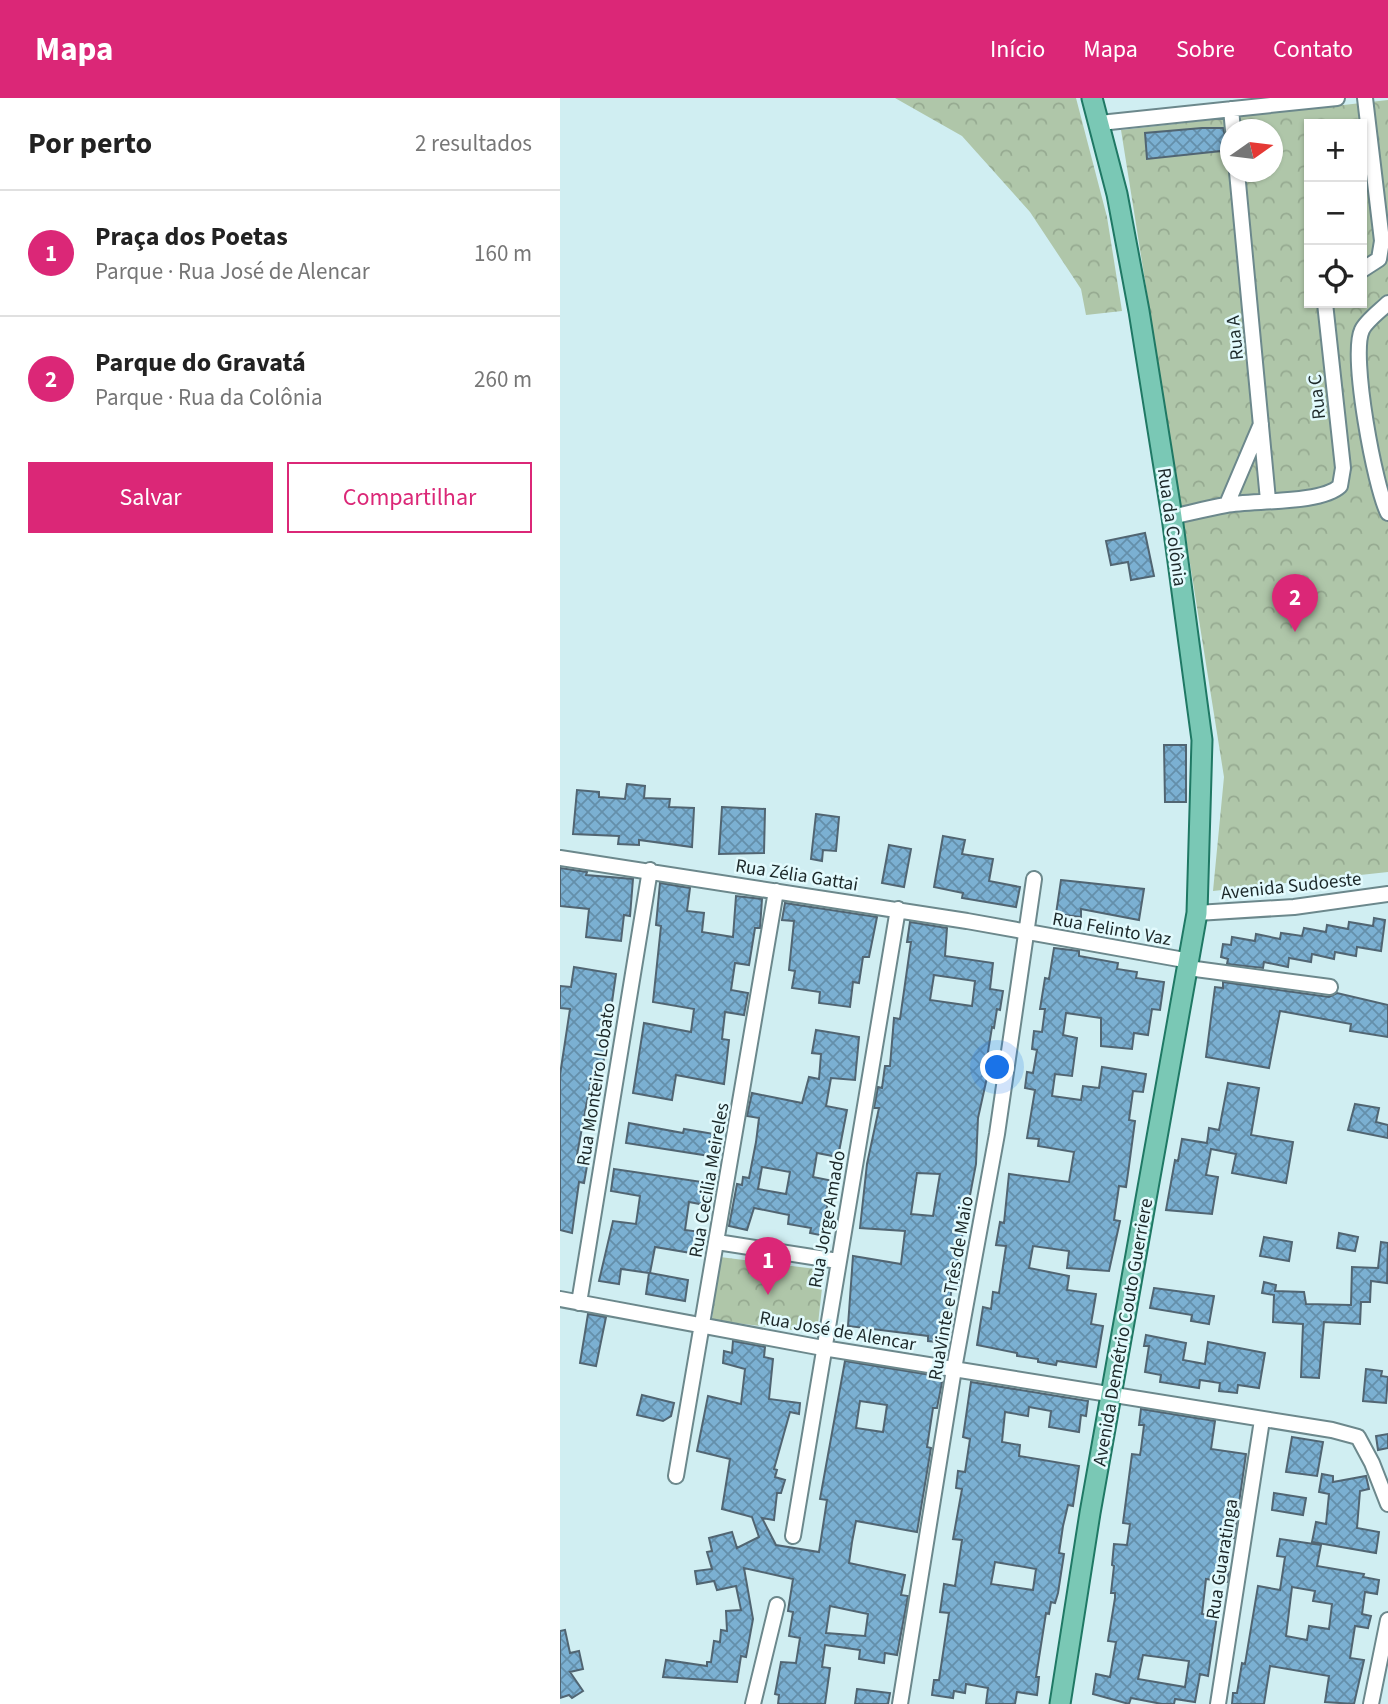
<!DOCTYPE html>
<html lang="pt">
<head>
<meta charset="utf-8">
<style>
  :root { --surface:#fff; --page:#f6f6f6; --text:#222; --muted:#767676; --line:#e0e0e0; --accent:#db2777 }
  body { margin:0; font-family:"Source Sans 3",sans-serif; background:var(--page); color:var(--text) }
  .controls { position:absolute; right:21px; top:21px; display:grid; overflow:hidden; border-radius:0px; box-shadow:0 2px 5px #0004 }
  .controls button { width:63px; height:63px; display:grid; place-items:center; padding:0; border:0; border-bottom:2px solid var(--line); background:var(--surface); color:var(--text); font:35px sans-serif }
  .compass { position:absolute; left:660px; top:21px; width:63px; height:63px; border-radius:50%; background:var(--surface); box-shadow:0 2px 5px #0004; rotate:76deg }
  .you { position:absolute; left:438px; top:970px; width:24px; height:24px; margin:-18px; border:5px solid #fff; border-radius:50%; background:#1a73e8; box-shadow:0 0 0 10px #1a73e833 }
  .badge { display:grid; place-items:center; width:46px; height:46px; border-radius:50%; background:var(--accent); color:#fff; font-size:23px; font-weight:700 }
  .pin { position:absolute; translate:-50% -58px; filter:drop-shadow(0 2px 4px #0008) }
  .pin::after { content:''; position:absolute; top:37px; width:24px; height:21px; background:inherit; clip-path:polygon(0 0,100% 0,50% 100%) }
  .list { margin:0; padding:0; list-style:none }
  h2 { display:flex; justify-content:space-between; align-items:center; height:91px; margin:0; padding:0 28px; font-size:30px }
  h2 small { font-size:23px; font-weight:400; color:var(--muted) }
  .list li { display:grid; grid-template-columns:46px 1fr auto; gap:21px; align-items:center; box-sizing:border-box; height:126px; padding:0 28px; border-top:2px solid var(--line) }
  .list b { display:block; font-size:26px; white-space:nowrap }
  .list p { margin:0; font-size:23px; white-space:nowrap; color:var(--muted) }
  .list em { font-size:23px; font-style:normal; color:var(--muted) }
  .actions { display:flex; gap:14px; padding:21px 28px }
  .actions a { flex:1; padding:16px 0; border:2px solid var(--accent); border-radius:0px; text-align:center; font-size:24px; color:var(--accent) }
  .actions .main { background:var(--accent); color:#fff }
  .icon { flex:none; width:38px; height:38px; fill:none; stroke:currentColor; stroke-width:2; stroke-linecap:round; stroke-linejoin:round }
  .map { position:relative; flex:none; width:828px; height:1606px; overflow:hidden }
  header { display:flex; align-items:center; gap:42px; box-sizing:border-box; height:98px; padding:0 35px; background:var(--accent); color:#fff }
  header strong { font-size:33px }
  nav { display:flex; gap:38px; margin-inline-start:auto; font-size:24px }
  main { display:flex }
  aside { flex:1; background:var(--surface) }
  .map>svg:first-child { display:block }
  .park { fill:url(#park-crowns); fill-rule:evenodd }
  .building { fill:url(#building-cross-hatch); stroke:#516572; stroke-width:2; fill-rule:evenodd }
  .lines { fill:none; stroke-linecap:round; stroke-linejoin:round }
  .minor-casing { stroke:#6c888c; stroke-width:18 }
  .major-casing { stroke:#1f7864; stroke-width:23 }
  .minor { stroke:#fff; stroke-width:14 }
  .major { stroke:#7ac8b5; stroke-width:19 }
  .labels { text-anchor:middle; stroke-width:5; stroke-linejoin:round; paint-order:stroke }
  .street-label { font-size:19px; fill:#1c2829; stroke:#e2fafd }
</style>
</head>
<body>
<header>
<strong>Mapa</strong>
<nav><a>Início</a><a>Mapa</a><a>Sobre</a><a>Contato</a></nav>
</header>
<main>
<aside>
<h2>Por perto<small>2 resultados</small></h2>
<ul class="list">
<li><span class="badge">1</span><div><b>Praça dos Poetas</b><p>Parque · Rua José de Alencar</p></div><em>160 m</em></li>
<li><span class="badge">2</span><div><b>Parque do Gravatá</b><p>Parque · Rua da Colônia</p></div><em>260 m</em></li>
</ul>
<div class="actions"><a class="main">Salvar</a><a>Compartilhar</a></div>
</aside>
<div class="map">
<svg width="828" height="1606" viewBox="0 0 828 1606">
  <defs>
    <pattern id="park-crowns" width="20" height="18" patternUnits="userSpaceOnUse" patternTransform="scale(1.75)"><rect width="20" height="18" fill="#afc6a9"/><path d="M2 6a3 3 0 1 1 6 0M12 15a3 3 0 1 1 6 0" fill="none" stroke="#96aa91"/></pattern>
    <pattern id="building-cross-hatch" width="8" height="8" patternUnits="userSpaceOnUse" patternTransform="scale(1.75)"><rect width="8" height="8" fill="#7bb0d2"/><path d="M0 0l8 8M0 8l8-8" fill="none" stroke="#648faa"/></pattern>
  </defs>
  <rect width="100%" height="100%" fill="#d0eef2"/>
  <path class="park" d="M335,0H516L547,119L562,213L526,217L521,191L470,114L402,38Z
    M828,2V774L653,793L664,679L561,32ZM749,26H802V205H749ZM670,32H712V74H670Z
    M160,1159L264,1172L257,1235L152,1222Z"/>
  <path class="building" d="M642,30H663L665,37L670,41V52L587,61L585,35Z
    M585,435L594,478L571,482L568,464L551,467L546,443Z
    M604,647H626V704H605Z
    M67,686L85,688L84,700L110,701L109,709L134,710L132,749L79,742V747L58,746L59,738L13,736L17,692L39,694V699L65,701Z
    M162,709L205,711L204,755L159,756Z
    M256,716L279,719L276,753L263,752L262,763L251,761Z
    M383,738L405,742L402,756L433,761L429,783L460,789L456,809L402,800L403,795L374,789Z
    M329,747L351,751L344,789L322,785Z
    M0,770L27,774L26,777L73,781L70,818L64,817L61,843L26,839L29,811L0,808Z
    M501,782L584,791L579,822L521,811V819L496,816Z
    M100,785L130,790L127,813L144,815L142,834L173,839L176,798L202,801L200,830H195L189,867L175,865L171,892L188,895L184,917L165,914L162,941L169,942L164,986L116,977L112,1002L73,995L84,925L131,934L134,911L93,904L101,828L96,827Z
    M225,805L317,819L309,859H303L299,885L293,884L290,909L259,905L260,894L232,890L235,873L229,872L234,823L222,822Z
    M814,820L825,822L821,853L797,849L796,858L775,854L774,861L752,856L751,864L729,860L728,869L704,864L703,870L667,866L668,861L661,859L663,846L671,847L672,839L695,843L696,836L720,841L721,835L742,838L744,830L766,834L767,827L788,831L789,824L813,828Z
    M350,824L387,830L385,858L433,865L430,891L443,893L440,912L437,911L434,930L432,929L426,966H430L418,1020L416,1066L397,1165L401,1166L398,1188L392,1187L385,1245L368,1243V1238L288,1228L293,1158L341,1166L345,1133L300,1130L307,1066L319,1010H314L318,989L322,990L325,968H330L334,920L340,921L351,844H347ZM374,877L415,883L412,908L370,902ZM357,1075L380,1076L373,1118L351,1116Z
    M494,850L519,853V858L558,865L557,871L577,874L576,880L604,884L600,912L592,911L588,937L574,935L572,951L541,948V920L506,915L503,937L517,940L512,978L495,976L492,998L521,1002L523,988L539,990L542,969L586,976L583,994L573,993L569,1022L575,1023L569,1068L566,1089L559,1088L554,1122L560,1123L549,1173L507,1170L509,1153L473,1148L469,1170L509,1178L507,1192L536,1196L531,1226L543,1228L536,1269L497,1263L496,1267L478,1264V1261L457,1258V1255L417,1247L423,1209L431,1211L433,1194L439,1195L446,1148L436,1147L440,1124L444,1125L449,1076L509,1084L514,1054L478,1048L479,1041L467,1040L475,992L465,990L467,974L473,975L477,952L472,951L474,933L482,934L485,911H480L485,880L489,881Z
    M14,869L56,876L40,988L30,987L16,1062L18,1066L27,1068L24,1085L19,1084L12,1135L0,1132V977L10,911L0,910V888L11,889Z
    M663,884L769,899L777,895L828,907V939L790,933L791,926L720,913L709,970L646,959L655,889L663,890Z
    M256,932L299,939L295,982L271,980L266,1008L287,1012L278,1059L257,1055L253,1079L278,1084L275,1098L269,1097L265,1119L273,1120L270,1139L250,1135L251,1130L228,1126L229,1117L194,1110L187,1132L169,1128L177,1086L182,1087L183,1079L189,1080L196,1044L199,1020L187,1018L192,995L242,1005L249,979L259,981L261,956L252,955ZM202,1069L230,1074L226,1096L198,1091Z
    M668,985L699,990L691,1037L733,1044L726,1085L672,1075L676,1056L651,1051L646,1077L658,1079L652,1116L606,1112L615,1062L618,1063L622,1041L647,1045L649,1030L659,1032Z
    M795,1006L819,1010L816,1024L828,1027V1040L788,1032Z
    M69,1025L123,1035L124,1031L154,1036L150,1058L66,1045Z
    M54,1071L149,1085L145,1107L129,1104L125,1132L141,1134L137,1156L95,1149L90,1175L128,1182L125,1203L86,1196L89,1175L61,1171L59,1186L39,1183L53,1123L76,1126L80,1098L51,1093Z
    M779,1135L798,1139L795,1153L777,1150Z
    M704,1139L732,1144L729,1163L700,1158Z
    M821,1144L828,1145L827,1185L811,1183L810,1204H801L800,1226L764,1224L759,1280L741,1279L743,1226L713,1224L714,1197L702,1195L704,1184L716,1187L715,1193L744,1194L746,1206L791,1207L792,1169L818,1170Z
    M594,1190L654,1198L649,1226L631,1223L632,1217L590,1210Z
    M28,1216L46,1219L36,1268L20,1265Z
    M586,1237L626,1245L623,1262L645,1266L648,1244L705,1255L699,1290L678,1287L677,1295L659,1293L660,1285L640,1282L639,1290L600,1284L601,1277L585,1274L589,1248H584Z
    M173,1243L205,1249L204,1259L213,1261L209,1301L240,1305L239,1316L230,1314L214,1371L217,1372L215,1379L225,1382L221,1395H217L214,1422L202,1420L216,1447L259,1454L267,1402L260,1401L285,1263L383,1279L377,1310H373L367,1349L371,1350L357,1434L296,1423L292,1444L289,1465L345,1477L341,1497L348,1498L337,1557L325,1555L324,1565L299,1561L300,1552L265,1547L262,1569L270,1570L265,1606H218L219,1597L215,1596L221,1564L236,1565L240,1540L229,1538L233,1514L228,1513L233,1481L184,1470L193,1521L186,1559L181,1558L177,1584L103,1579L106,1562L147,1568V1564H151L154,1543L160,1544L161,1532L167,1533L166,1513L181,1512L176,1488L157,1492L154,1483L137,1486L135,1473L152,1471L147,1454L152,1453L149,1440L172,1434L177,1450L199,1439L192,1419L162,1411L170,1361L137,1353L148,1298L181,1306L185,1271L163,1265L164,1253L172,1255ZM300,1303L327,1307L323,1334L296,1330ZM270,1508L308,1516L305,1538L266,1535Z
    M806,1271L822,1273L821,1278L828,1279L826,1305L803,1303Z
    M411,1284L528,1303L526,1318L521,1317L519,1334L489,1329L491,1313L469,1309L468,1318L445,1314L442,1344L460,1347L459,1358L519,1368L513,1408L508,1407L503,1428L499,1455L504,1456L498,1495L495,1505L491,1504L489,1516L486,1515L476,1579H479L477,1597L457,1594L455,1606H426L428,1590L406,1586L405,1595L394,1593L393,1600L372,1597L374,1582H379L389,1515L380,1514L384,1486L395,1488L402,1442L393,1441L402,1391L396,1390L398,1373L405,1374L410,1341L403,1339ZM435,1464L476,1471L473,1492L431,1486Z
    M82,1297L114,1305L111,1318L103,1323L77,1317Z
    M581,1311L655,1323L651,1351L686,1356L674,1440L667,1439L663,1473L669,1474L667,1484L646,1481L642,1516L657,1518L648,1578L640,1576L635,1604L615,1601L614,1606H602L571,1600L569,1606L533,1596L536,1576L550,1579L556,1544L548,1543L555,1500V1495H551L554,1468L552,1467L554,1446L567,1447L570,1426L563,1425L572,1356L580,1357L581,1351L584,1327H579ZM583,1557L629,1563L625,1589L578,1581Z
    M828,1336V1350L818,1352L816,1338Z
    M732,1339L763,1344L757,1378L726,1374Z
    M762,1376L773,1378V1384L806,1378L809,1391L800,1393L797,1430L819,1434L816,1455L752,1444L756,1424L766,1426L769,1396L759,1394Z
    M714,1395L746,1400L743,1417L712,1412Z
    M720,1441L761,1447L757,1468L804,1476L803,1479L819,1482L817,1496L805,1494L802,1516L811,1518L808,1530L795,1528L790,1560L804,1562L794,1606L765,1604L769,1578L710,1568L704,1606H672L673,1595H677L682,1565L685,1566L698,1488L720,1492L725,1459L717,1458ZM732,1489L755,1493L753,1503L772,1506L769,1531L749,1528L747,1542L726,1538Z
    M5,1532L10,1555L19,1553L23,1571L10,1574L23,1593L12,1600L9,1597L0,1600V1533Z
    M297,1591L330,1595L328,1606H295Z"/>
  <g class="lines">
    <defs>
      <path id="minor" d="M671,11L673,32
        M540,25L777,0
        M677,74L708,402
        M802,172L819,161L822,143L805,0
        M828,205C821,212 806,223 802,232C790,257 815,390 828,415
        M667,406L701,326
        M612,419C630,415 648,410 666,407C693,402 761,406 780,388L783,370L765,205
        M0,760L407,823L630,863
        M637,815L734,809L828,796
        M628,870L770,889
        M157,1144L278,1163
        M0,1201L263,1250L772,1332L798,1339L812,1365L828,1406
        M19,1205L90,772
        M116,1378L216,793
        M233,1438L338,811
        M193,1606L217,1507
        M340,1606L394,1271L437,1036L474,781
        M658,1606L702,1322
        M811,1606L828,1522"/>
      <path id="major" d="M500,1606L530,1415L637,815L642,642L612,419L579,213L557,96L532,0"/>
    </defs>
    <use href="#minor" class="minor-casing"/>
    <use href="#major" class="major-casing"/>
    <use href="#minor" class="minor"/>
    <use href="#major" class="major"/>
  </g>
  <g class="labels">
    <g class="street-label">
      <text transform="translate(674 240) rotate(-96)" y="7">Rua A</text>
      <text transform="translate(756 299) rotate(-96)" y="7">Rua C</text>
      <text transform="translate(613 429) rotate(82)" y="7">Rua da Colônia</text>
      <text transform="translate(237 776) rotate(9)" y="7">Rua Zélia Gattai</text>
      <text transform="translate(731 787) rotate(-6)" y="7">Avenida Sudoeste</text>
      <text transform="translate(552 830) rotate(10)" y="7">Rua Felinto Vaz</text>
      <text transform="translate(35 986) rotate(-81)" y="7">Rua Monteiro Lobato</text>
      <text transform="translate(148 1082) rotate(-80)" y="7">Rua Cecilia Meireles</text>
      <text transform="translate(266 1121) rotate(-80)" y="7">Rua Jorge Amado</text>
      <text transform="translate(390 1190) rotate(-80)" y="7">RuaVinte e Três de Maio</text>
      <text transform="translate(278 1232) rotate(10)" y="7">Rua José de Alencar</text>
      <text transform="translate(562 1234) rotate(-80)" y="7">Avenida Demétrio Couto Guerriere</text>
      <text transform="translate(661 1461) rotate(-81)" y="7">Rua Guaratinga</text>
    </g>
  </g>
</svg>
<div class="controls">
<button>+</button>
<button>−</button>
<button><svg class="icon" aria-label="locate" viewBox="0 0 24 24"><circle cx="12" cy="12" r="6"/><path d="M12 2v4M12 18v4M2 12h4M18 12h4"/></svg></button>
</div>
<svg class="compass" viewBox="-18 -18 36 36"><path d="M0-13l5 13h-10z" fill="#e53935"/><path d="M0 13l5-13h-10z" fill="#767676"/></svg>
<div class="you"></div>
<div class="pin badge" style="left:208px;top:1197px">1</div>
<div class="pin badge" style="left:735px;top:534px">2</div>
</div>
</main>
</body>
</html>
